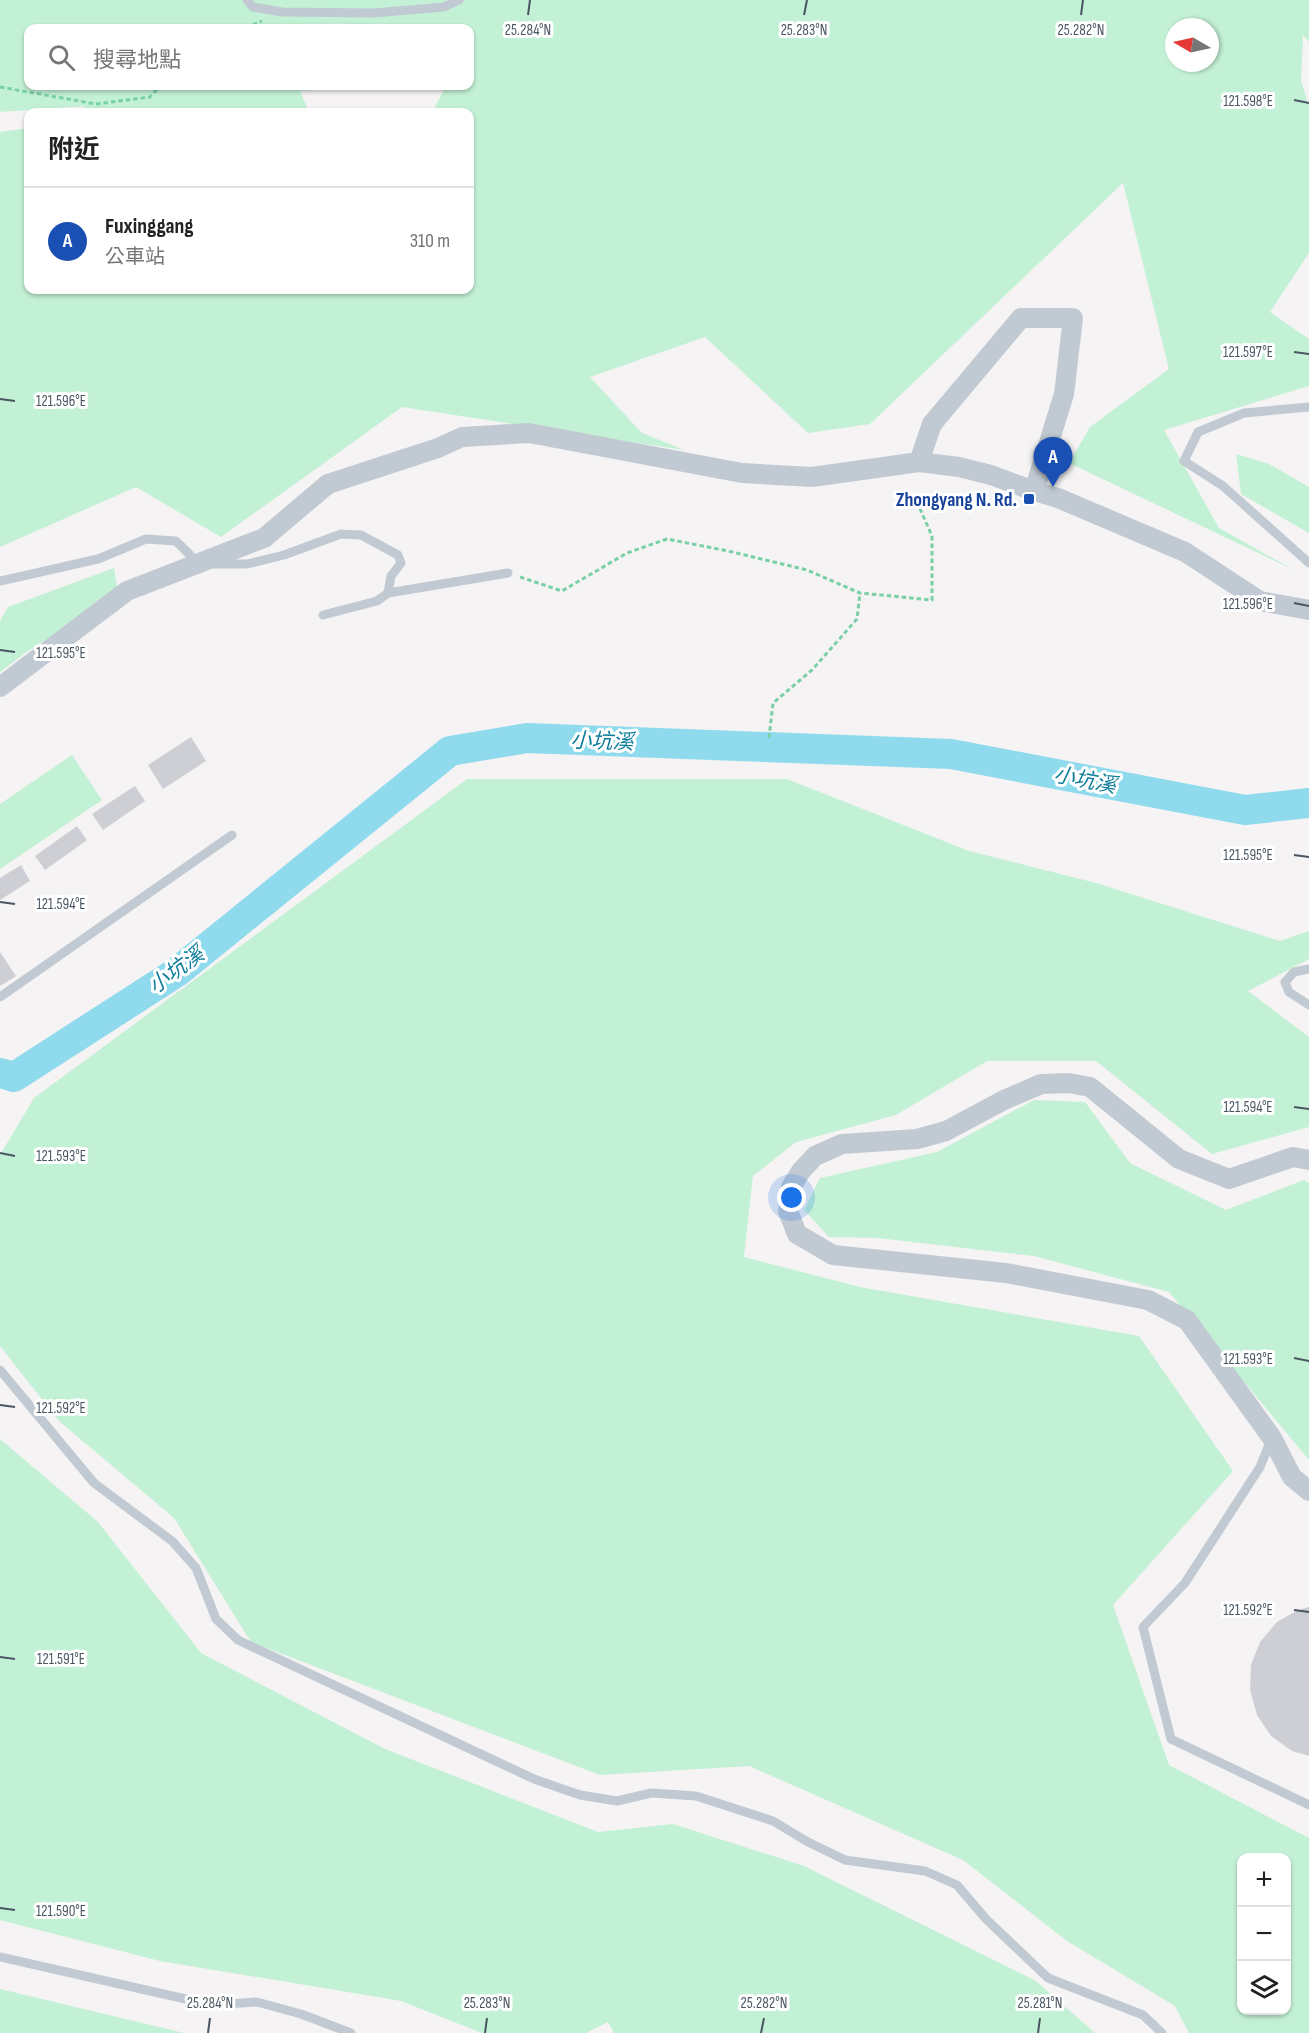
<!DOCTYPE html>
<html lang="zh-TW">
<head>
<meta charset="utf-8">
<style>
  :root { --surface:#fff; --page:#f2f2f2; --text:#222; --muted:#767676; --line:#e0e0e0; --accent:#7c3aed }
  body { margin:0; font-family:"Sofia Sans Condensed","Noto Sans TC",sans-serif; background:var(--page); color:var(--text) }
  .controls { position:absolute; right:18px; bottom:18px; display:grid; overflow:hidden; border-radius:12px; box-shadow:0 2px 4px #0004 }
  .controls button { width:54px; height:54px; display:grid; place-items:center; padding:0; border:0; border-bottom:2px solid var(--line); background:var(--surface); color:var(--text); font:30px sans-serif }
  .compass { position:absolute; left:1165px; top:18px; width:54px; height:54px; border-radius:50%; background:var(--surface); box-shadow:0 2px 4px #0004; rotate:279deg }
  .you { position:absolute; left:792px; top:1198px; width:21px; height:21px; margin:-15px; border:4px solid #fff; border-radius:50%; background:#1a73e8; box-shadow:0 0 0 9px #1a73e833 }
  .badge { display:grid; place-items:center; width:39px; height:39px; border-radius:50%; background:var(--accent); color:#fff; font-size:20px; font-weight:700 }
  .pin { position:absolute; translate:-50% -50px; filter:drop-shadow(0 2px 3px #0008) }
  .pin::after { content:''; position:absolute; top:32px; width:21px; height:18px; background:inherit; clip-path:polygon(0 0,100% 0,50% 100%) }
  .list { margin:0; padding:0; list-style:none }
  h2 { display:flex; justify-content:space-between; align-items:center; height:78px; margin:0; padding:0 24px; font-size:26px }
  h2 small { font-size:20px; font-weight:400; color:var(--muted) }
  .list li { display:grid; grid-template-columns:39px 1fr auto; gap:18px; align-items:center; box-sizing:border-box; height:108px; padding:0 24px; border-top:2px solid var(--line) }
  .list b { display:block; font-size:22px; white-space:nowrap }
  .list p { margin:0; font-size:20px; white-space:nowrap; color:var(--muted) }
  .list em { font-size:20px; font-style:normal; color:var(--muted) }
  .icon { flex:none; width:33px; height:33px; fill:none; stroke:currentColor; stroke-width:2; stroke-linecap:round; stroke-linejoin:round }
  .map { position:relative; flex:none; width:1309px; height:2033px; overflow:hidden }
  .search { position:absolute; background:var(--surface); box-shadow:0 2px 4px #0004; left:24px; top:24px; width:450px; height:66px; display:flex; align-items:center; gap:15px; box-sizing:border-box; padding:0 21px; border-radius:12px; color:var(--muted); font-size:22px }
  .panel { position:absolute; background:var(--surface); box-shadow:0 2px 4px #0004; left:24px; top:108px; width:450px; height:186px; border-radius:12px }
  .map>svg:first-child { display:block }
  .green { fill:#c3f1d5; fill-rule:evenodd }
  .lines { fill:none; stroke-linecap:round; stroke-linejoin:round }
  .river { stroke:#90daee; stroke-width:30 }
  .building { fill:#cdcfd5 }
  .path { stroke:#7ad0a6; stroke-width:3; stroke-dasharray:4.5 3; stroke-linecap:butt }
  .service { stroke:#c1cad2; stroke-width:9 }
  .minor { stroke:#c1cad2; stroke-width:20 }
  .ticks { fill:none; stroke:#4a5661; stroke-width:2 }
  .transit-dot { fill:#1a4fb4; stroke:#fff; stroke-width:2 }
  .labels { text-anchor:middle; stroke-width:6; stroke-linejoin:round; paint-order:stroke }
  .transit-label { font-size:20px; font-weight:bold; fill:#164399; stroke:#fff; text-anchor:end }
  .water-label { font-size:21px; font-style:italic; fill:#0c7c9b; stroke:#fff }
  .ticks-label { font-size:15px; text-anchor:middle; fill:#4a5661; stroke:#fff; stroke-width:6; stroke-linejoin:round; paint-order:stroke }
</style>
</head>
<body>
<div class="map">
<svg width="1309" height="2033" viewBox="0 0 1309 2033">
  <rect width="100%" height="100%" fill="#f5f3f3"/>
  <path class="green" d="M0,0H1309V42L1303,35L1301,81L1309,105V253L1270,312L1309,339V386L1164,430L1219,528L1294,570L1069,463L1090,427L1169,369L1123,183L870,424L808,433L705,337L590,377L642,433L684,450L402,407L221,537L136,487L0,547V132L28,128V290H470V112H432L446,86H470V28H28V86H376L300,91L309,112H79L85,106L0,112ZM1174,27H1210V63H1174Z
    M1236,454L1269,464L1309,487V533L1241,494Z
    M114,568L118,594L28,651L0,672V621L8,607Z
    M72,755L102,800L0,869V804Z
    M467,779H787L969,851L1096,883L1280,941L1309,931V959L1248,991L1309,1037V1127L1212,1154L1096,1061H987L896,1115L796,1142L753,1176L744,1257L860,1287L1139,1336L1233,1471L1113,1605L1169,1765L1309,1838V2033H1189L1175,2006L1067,1941L963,1860L749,1766L600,1775L251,1642L174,1518L59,1421L0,1346V1155L34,1098ZM1242,1858H1286V2010H1242Z
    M1034,1100L1085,1102L1130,1163L1226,1210L1304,1180L1309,1183V1460L1169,1292L1034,1256L878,1238L829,1237L804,1210L820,1178L937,1152Z
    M0,1439L98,1522L201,1653L385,1749L598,1832L673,1824L804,1866L1036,1981L1095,2033H614L608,2022L586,2033H482L401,2001L160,1961L0,1920Z
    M0,1989L184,2033H0Z"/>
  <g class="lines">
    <path class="river" d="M0,1073L14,1077L177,972L450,751L527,738L951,754L1245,810L1309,803"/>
  </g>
  <path class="building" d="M191,737L206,761L163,789L148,765Z
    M135,786L145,801L103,830L92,814Z
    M77,826L87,840L45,870L35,856Z
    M21,865L30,881L0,900V878Z
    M0,952L16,976L0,986Z
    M1309,1607V1756L1292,1751L1271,1736L1257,1715L1250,1690L1251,1665L1260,1642L1277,1622L1298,1610Z"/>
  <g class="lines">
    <path class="path" d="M246,28L262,21
      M0,87L96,104L150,97L160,86
      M520,577L562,591L627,553L667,539L728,551L807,570L860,593L932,600V536L913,493
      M769,738L773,703L812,670L857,619L860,593"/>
    <path class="service" d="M247,0L253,7L282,12L374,13L444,7L459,0
      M1309,407L1244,413L1198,432L1184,461L1223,486L1309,563
      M212,564H247L284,555L341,534L361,535L398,555L401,563L391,576L388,593L508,573
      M0,581L98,559L146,539L176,541L198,563
      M323,615L377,601L388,593
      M1309,969L1294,972L1285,982L1289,992L1309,1005
      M0,997L232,835
      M0,1370L94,1483L172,1541L196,1568L216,1619L238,1640L534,1779L580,1795L617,1801L651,1793L696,1796L773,1821L808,1842L845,1860L925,1871L957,1885L986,1919L1048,1978L1143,2015L1162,2033
      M1271,1440L1260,1467L1185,1583L1143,1627L1171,1739L1309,1805
      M0,1957L212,2005L257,2002L301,2014L351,2033"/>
    <path class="minor" d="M919,462L932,424L1021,318H1073L1064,394L1034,491
      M0,687L127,591L264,538L328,484L438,448L462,437L529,433L742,473L812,477L919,462L959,467L991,475L1034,491L1058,498L1185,552L1260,601L1309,610
      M1309,1160L1293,1157L1229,1179L1179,1159L1090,1087L1069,1083L1041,1084L1004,1100L946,1131L917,1139L842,1144L815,1156L801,1171L791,1187L788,1211L797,1234L833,1255L1006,1273L1148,1300L1187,1320L1272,1438L1292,1477L1309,1491"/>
  </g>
  <path class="ticks" d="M528,15L530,0M804,15L807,0M1081,15L1083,0M1294,100L1309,103M1294,352L1309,354M0,399L15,401M1294,603L1309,606M0,650L15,652M1294,855L1309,857M0,902L15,904M1294,1107L1309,1109M0,1153L15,1156M1294,1358L1309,1361M0,1405L15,1407M1294,1610L1309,1612M0,1657L15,1659M0,1908L15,1910M208,2033L210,2018M485,2033L487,2018M761,2033L764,2018M1038,2033L1040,2018"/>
  <rect class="transit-dot" x="1023" y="493" width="12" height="12" rx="3"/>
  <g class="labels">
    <g class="transit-label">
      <text x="1017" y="506">Zhongyang N. Rd.</text>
    </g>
    <g class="water-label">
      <text transform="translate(602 741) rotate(2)" y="7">小坑溪</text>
      <text transform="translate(1085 780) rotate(11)" y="7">小坑溪</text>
      <text transform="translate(176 970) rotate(-36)" y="7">小坑溪</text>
    </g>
  </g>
  <g class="ticks-label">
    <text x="528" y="35">25.284°N</text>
    <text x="804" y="35">25.283°N</text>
    <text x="1081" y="35">25.282°N</text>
    <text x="1248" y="106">121.598°E</text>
    <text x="1248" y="357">121.597°E</text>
    <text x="61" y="406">121.596°E</text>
    <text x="1248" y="609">121.596°E</text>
    <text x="61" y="658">121.595°E</text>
    <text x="1248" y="860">121.595°E</text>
    <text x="61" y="909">121.594°E</text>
    <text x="1248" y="1112">121.594°E</text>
    <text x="61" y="1161">121.593°E</text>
    <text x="1248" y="1364">121.593°E</text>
    <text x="61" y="1413">121.592°E</text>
    <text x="1248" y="1615">121.592°E</text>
    <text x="61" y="1664">121.591°E</text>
    <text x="61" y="1916">121.590°E</text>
    <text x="210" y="2008">25.284°N</text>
    <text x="487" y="2008">25.283°N</text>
    <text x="764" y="2008">25.282°N</text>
    <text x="1040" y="2008">25.281°N</text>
  </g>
</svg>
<div class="controls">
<button>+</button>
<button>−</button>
<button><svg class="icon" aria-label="layers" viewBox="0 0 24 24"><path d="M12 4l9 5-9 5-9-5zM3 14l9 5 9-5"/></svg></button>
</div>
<svg class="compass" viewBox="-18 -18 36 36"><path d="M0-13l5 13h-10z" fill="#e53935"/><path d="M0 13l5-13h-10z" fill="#767676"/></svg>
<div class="you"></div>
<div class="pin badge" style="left:1053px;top:487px;background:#1a4fb4">A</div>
<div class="search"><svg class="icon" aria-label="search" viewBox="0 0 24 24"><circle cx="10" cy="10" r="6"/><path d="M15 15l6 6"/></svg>搜尋地點</div>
<section class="panel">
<h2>附近<small></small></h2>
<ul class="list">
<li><span class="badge" style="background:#1a4fb4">A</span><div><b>Fuxinggang</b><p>公車站</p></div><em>310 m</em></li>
</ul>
</section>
</div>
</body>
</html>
